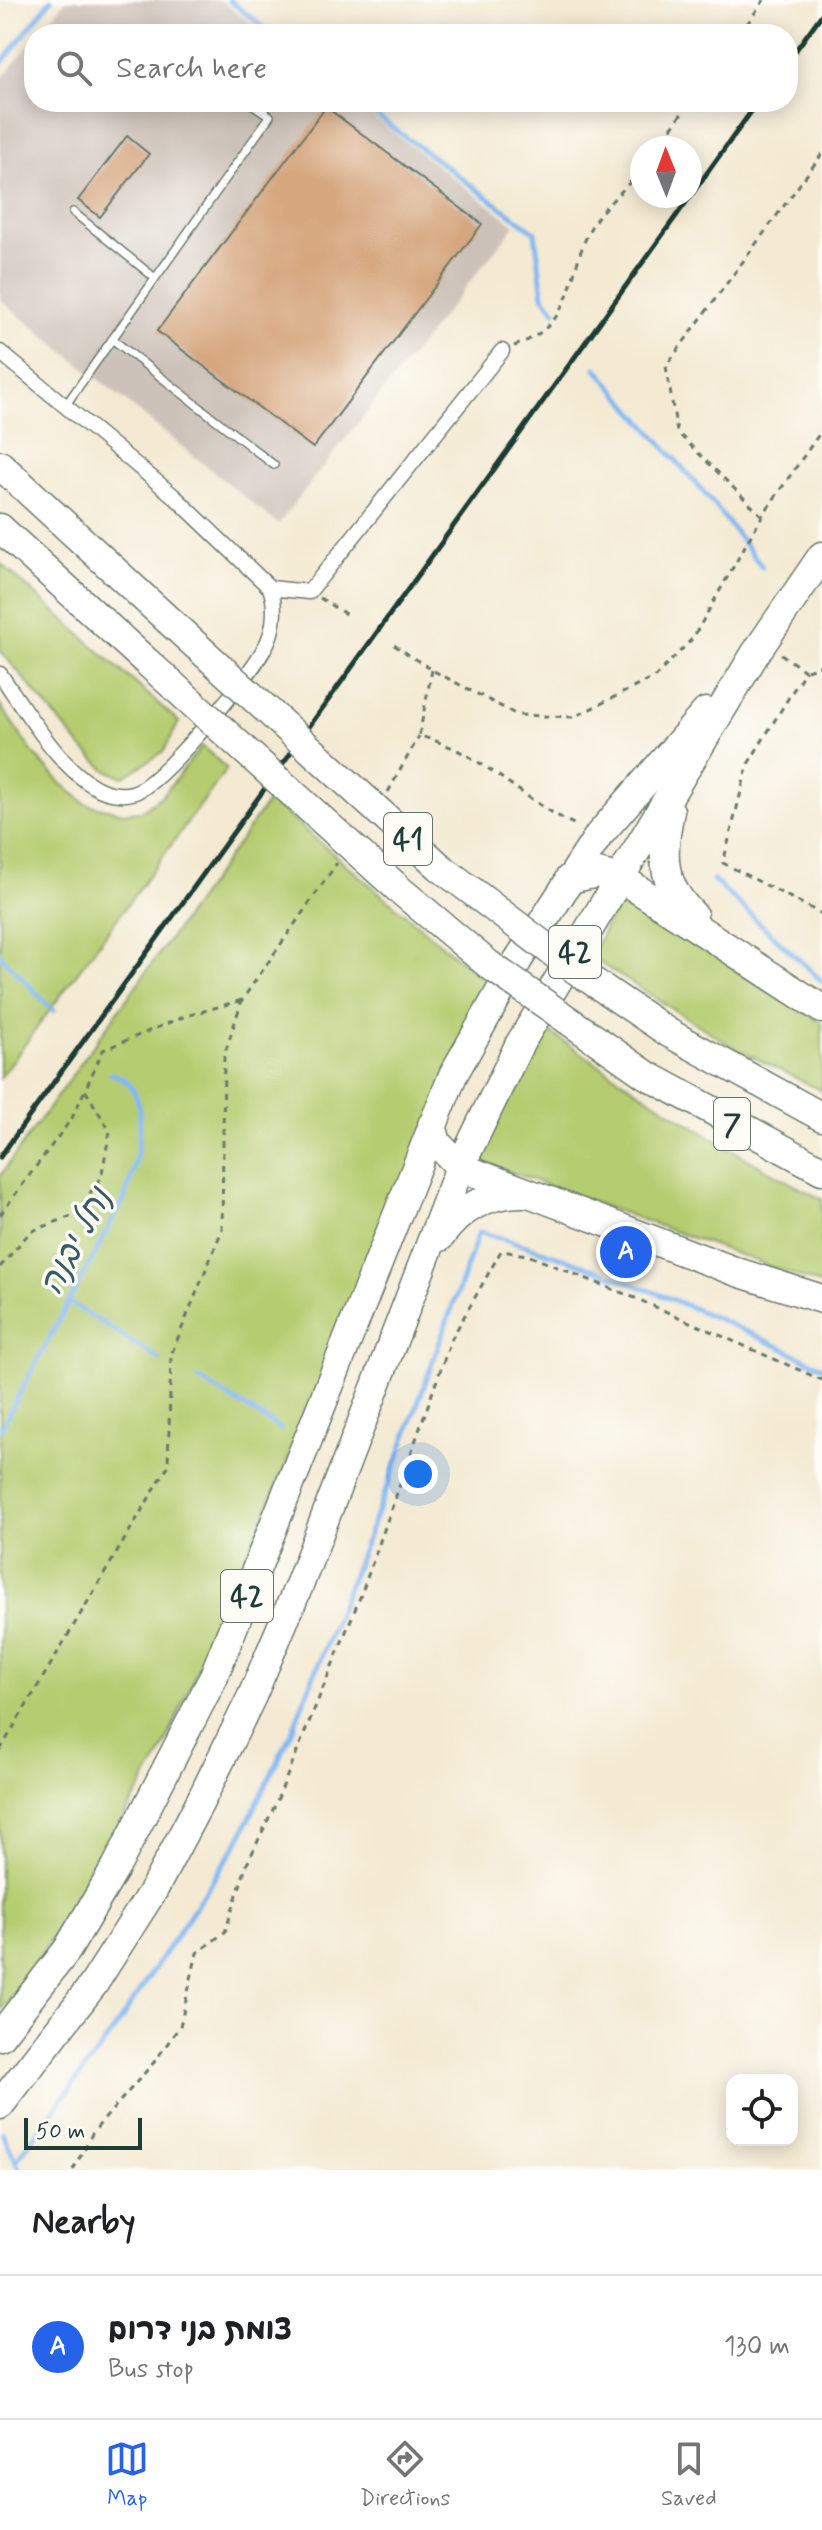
<!DOCTYPE html>
<html lang="en">
<head>
<meta charset="utf-8">
<style>
  :root { --surface:#fff; --page:#f2f2f2; --text:#202124; --muted:#757577; --line:#e0e0e0; --accent:#2563eb }
  body { margin:0; font-family:Mynerve,"Playpen Sans Hebrew",sans-serif; background:var(--page); color:var(--text) }
  .controls { position:absolute; right:24px; bottom:24px; display:grid; overflow:hidden; border-radius:16px; box-shadow:0 4px 20px #0003 }
  .controls button { width:72px; height:72px; display:grid; place-items:center; padding:0; border:0; border-bottom:2px solid var(--line); background:var(--surface); color:var(--text); font:40px sans-serif }
  .compass { position:absolute; left:630px; top:136px; width:72px; height:72px; border-radius:50%; background:var(--surface); box-shadow:0 4px 20px #0003; rotate:359deg }
  .scale { position:absolute; left:24px; bottom:20px; width:118px; box-sizing:border-box; padding-left:8px; border:4px solid #1f3d34; border-top:0; font-size:22px; line-height:28px; white-space:nowrap; color:#1f3d34; -webkit-text-stroke:6px #fdfcf7; paint-order:stroke }
  .you { position:absolute; left:418px; top:1474px; width:28px; height:28px; margin:-20px; border:6px solid #fff; border-radius:50%; background:#1a73e8; box-shadow:0 0 0 12px #1a73e833 }
  .badge { display:grid; place-items:center; width:52px; height:52px; border-radius:50%; background:var(--accent); color:#fff; font-size:26px; font-weight:700 }
  .pin { position:absolute; translate:-50% -50%; border:4px solid #fff; box-shadow:0 2px 8px #0006 }
  .list { margin:0; padding:0; list-style:none }
  h2 { display:flex; justify-content:space-between; align-items:center; height:104px; margin:0; padding:0 32px; font-size:34px }
  h2 small { font-size:26px; font-weight:400; color:var(--muted) }
  .list li { display:grid; grid-template-columns:52px 1fr auto; gap:24px; align-items:center; box-sizing:border-box; height:144px; padding:0 32px; border-top:2px solid var(--line) }
  .list b { display:block; font-size:30px; white-space:nowrap }
  .list p { margin:0; font-size:26px; white-space:nowrap; color:var(--muted) }
  .list em { font-size:26px; font-style:normal; color:var(--muted) }
  .icon { flex:none; width:44px; height:44px; fill:none; stroke:currentColor; stroke-width:2; stroke-linecap:round; stroke-linejoin:round }
  .map { position:relative; flex:none; width:822px; height:2170px; overflow:hidden }
  .search { position:absolute; background:var(--surface); box-shadow:0 4px 20px #0003; left:24px; right:24px; top:24px; height:88px; display:flex; align-items:center; gap:20px; box-sizing:border-box; padding:0 28px; border-radius:32px; color:var(--muted); font-size:30px }
  .sheet { height:248px; background:var(--surface) }
  nav { display:flex; justify-content:space-around; align-items:center; box-sizing:border-box; height:112px; border-top:2px solid var(--line); background:var(--surface); font-size:22px; color:var(--muted) }
  nav a { display:grid; justify-items:center; gap:4px }
  nav .on { color:var(--accent) }
  .map>svg:first-child { display:block }
  .industrial { fill:#cdc2b9 }
  .green { fill:#b5cc70; stroke:#6a8452; stroke-width:2 }
  .lines { fill:none; stroke-linecap:round; stroke-linejoin:round }
  .stream { stroke:#83b8f1; stroke-width:5 }
  .building { fill:#d6a67e }
  .lane-casing { stroke:#6a7a6c; stroke-width:10 }
  .street-casing { stroke:#6a7a6c; stroke-width:17 }
  .highway-casing { stroke:#6a7a6c; stroke-width:31 }
  .path { stroke:#6a7a6c; stroke-width:3; stroke-dasharray:6 6; stroke-linecap:butt }
  .lane { stroke:#fff; stroke-width:7 }
  .street { stroke:#fff; stroke-width:14 }
  .highway { stroke:#fff; stroke-width:28 }
  .rail { stroke:#1f3d34; stroke-width:5 }
  .highway-bridge-casing { stroke:#6a7a6c; stroke-width:31; stroke-linecap:butt }
  .highway-bridge { stroke:#fff; stroke-width:28 }
  .labels { text-anchor:middle; stroke-width:7; stroke-linejoin:round; paint-order:stroke }
  .shield { fill:#fdfcf7; stroke:#62766e; stroke-width:2 }
  .shield-label { font-size:30px; font-weight:bold; fill:#1f3d34 }
  .water-label { font-size:34px; font-style:italic; fill:#385c63; stroke:#fdfcf7 }
</style>
</head>
<body>
<div class="map">
<svg width="822" height="2170" viewBox="0 0 822 2170">
  <rect width="100%" height="100%" fill="#fdfcf7"/>
  <filter id="ink" filterUnits="userSpaceOnUse"><feTurbulence type="fractalNoise" baseFrequency=".0125" numOctaves="2"/><feDisplacementMap in="SourceGraphic" scale="16" xChannelSelector="R" yChannelSelector="G"/><feConvolveMatrix kernelMatrix="1 2 1 2 8 2 1 2 1" color-interpolation-filters="sRGB"/></filter>
  <filter id="wash" filterUnits="userSpaceOnUse"><feTurbulence type="fractalNoise" baseFrequency=".006" numOctaves="4" result="noise"/><feDisplacementMap in="SourceGraphic" scale="32" xChannelSelector="R" yChannelSelector="G"/><feGaussianBlur stdDeviation="1.8" result="paint"/><feColorMatrix in="noise" values="0 0 0 0 0 0 0 0 0 0 0 0 0 0 0 0 0 1.4 0 .05"/><feComposite in="paint" operator="in"/></filter>
  <g filter="url(#wash)">
    <rect width="100%" height="100%" fill="#f4ead3"/>
    <path class="industrial" d="M66,0H220L264,34H38Z
      M34,39V102H353L515,225L278,524L0,300V81Z"/>
    <path class="green" d="M0,563L179,722L164,751L124,777L107,771L81,747L0,650Z
      M0,705L33,753L62,784L86,804L123,813L141,811L164,794L202,746L227,769L0,1078Z
      M269,800L492,987L160,1756L43,1952L0,2012V1176Z
      M623,893L822,1023V1091L735,1048L590,957Z
      M542,1027C633,1087 724,1151 822,1199V1285L478,1160Z"/>
    <g class="lines">
      <path class="stream" d="M229,0L272,34
        M0,65L51,0
        M358,102L535,232L543,296L555,311
        M596,368L713,503L762,567
        M713,880L822,981
        M0,955L54,1011
        M69,1302L159,1359
        M199,1379L281,1429
        M0,1430L125,1197C136,1167 158,1083 111,1074
        M2,2132L20,2170
        M16,2161L114,2030L238,1842L293,1729L399,1456L479,1232C598,1265 711,1313 822,1367"/>
    </g>
    <g id="blocks">
      <path class="building" d="M326,107L482,224L313,448L157,331Z
        M127,136L149,154L100,217L78,200Z"/>
    </g>
  </g>
  <g filter="url(#ink)">
    <use href="#blocks" fill-opacity="0" stroke="#6a7a6c" stroke-width="2"/>
    <g class="lines">
      <defs>
        <path id="lane" d="M73,212L155,278
          M112,339L274,465
          M65,406L270,116L249,102"/>
        <path id="street" d="M0,352L175,497L270,588C276,604 275,625 268,641C256,671 168,774 141,789C132,795 121,795 111,793C69,785 24,708 0,674
          M270,588L309,592L502,351"/>
        <path id="highway" d="M0,465L168,620
          M0,528L148,663
          M670,811C661,853 660,883 693,915
          M569,879L598,873L622,879L822,1009
          M669,1033L822,1117
          M645,1074L822,1170
          M432,1125L437,1143L460,1167L737,1272L822,1299
          M440,1237C461,1207 491,1192 527,1193
          M0,2036L67,1950L116,1867L213,1678L453,1075L518,960L599,835L706,712
          M0,2105L93,1985L154,1889L202,1798L252,1696L300,1583L460,1167L519,1045L755,654L822,556"/>
      </defs>
      <use href="#lane" class="lane-casing"/>
      <use href="#street" class="street-casing"/>
      <use href="#highway" class="highway-casing"/>
      <path class="path" d="M740,34L764,0
        M657,148L690,102
        M514,346C576,324 566,278 590,229C601,207 627,189 642,168
        M762,516L677,432L666,366L822,154
        M320,598L350,617
        M394,645L432,670L517,715L574,717L655,677L693,638L762,516L822,430
        M781,654L805,671L748,764L723,863L822,914
        M432,670L419,736C482,751 521,801 578,826
        M807,670L822,665
        M388,792L419,736
        M0,1215L72,1118L85,1090
        M0,1267L30,1232L74,1215L101,1178L110,1131L85,1090L103,1050L183,1017L242,1000
        M0,1750L168,1466L171,1355L222,1230L224,1056L242,1000L337,863
        M73,2170L93,2132L155,2061L180,2026L197,1953L225,1932L247,1864L276,1803L361,1595L451,1340L501,1251L527,1255L635,1298L822,1380"/>
      <use href="#lane" class="lane"/>
      <use href="#street" class="street"/>
      <use href="#highway" class="highway"/>
      <path class="rail" d="M788,61L822,14
        M0,1157L758,102"/>
      <defs>
        <path id="highway-bridge" d="M168,620L440,867L576,970L669,1033
          M148,663L401,891L488,964L645,1074"/>
      </defs>
      <use href="#highway-bridge" class="highway-bridge-casing"/>
      <use href="#highway-bridge" class="highway-bridge"/>
    </g>
  </g>
  <g class="labels">
    <g class="shield">
      <rect x="384" y="813" width="48" height="52" rx="6"/>
      <rect x="549" y="926" width="52" height="52" rx="6"/>
      <rect x="714" y="1098" width="36" height="52" rx="6"/>
      <rect x="221" y="1570" width="52" height="52" rx="6"/>
    </g>
    <g class="shield-label">
      <text x="408" y="849">41</text>
      <text x="575" y="962">42</text>
      <text x="732" y="1134">7</text>
      <text x="247" y="1606">42</text>
    </g>
    <g class="water-label">
      <text transform="translate(74 1241) rotate(-62)" y="12">נחל יבנה</text>
    </g>
  </g>
</svg>
<div class="controls">
<button><svg class="icon" aria-label="locate" viewBox="0 0 24 24"><circle cx="12" cy="12" r="6"/><path d="M12 2v4M12 18v4M2 12h4M18 12h4"/></svg></button>
</div>
<svg class="compass" viewBox="-18 -18 36 36"><path d="M0-13l5 13h-10z" fill="#e53935"/><path d="M0 13l5-13h-10z" fill="#757577"/></svg>
<div class="scale">50 m</div>
<div class="you"></div>
<div class="pin badge" style="left:626px;top:1252px">A</div>
<div class="search"><svg class="icon" aria-label="search" viewBox="0 0 24 24"><circle cx="10" cy="10" r="6"/><path d="M15 15l6 6"/></svg>Search here</div>
</div>
<section class="sheet">
<h2>Nearby<small></small></h2>
<ul class="list">
<li><span class="badge">A</span><div><b>צומת בני דרום</b><p>Bus stop</p></div><em>130 m</em></li>
</ul>
</section>
<nav>
<a class="on"><svg class="icon" aria-label="map" viewBox="0 0 24 24"><path d="M3 6l6-2 6 2 6-2v14l-6 2-6-2-6 2zM9 4v14M15 6v14"/></svg>Map</a>
<a><svg class="icon" aria-label="directions" viewBox="0 0 24 24"><path d="M12 3l9 9-9 9-9-9zM9 14v-3h6M13 9l2 2-2 2"/></svg>Directions</a>
<a><svg class="icon" aria-label="saved" viewBox="0 0 24 24"><path d="M7 4h10v16l-5-4-5 4z"/></svg>Saved</a>
</nav>
</body>
</html>
